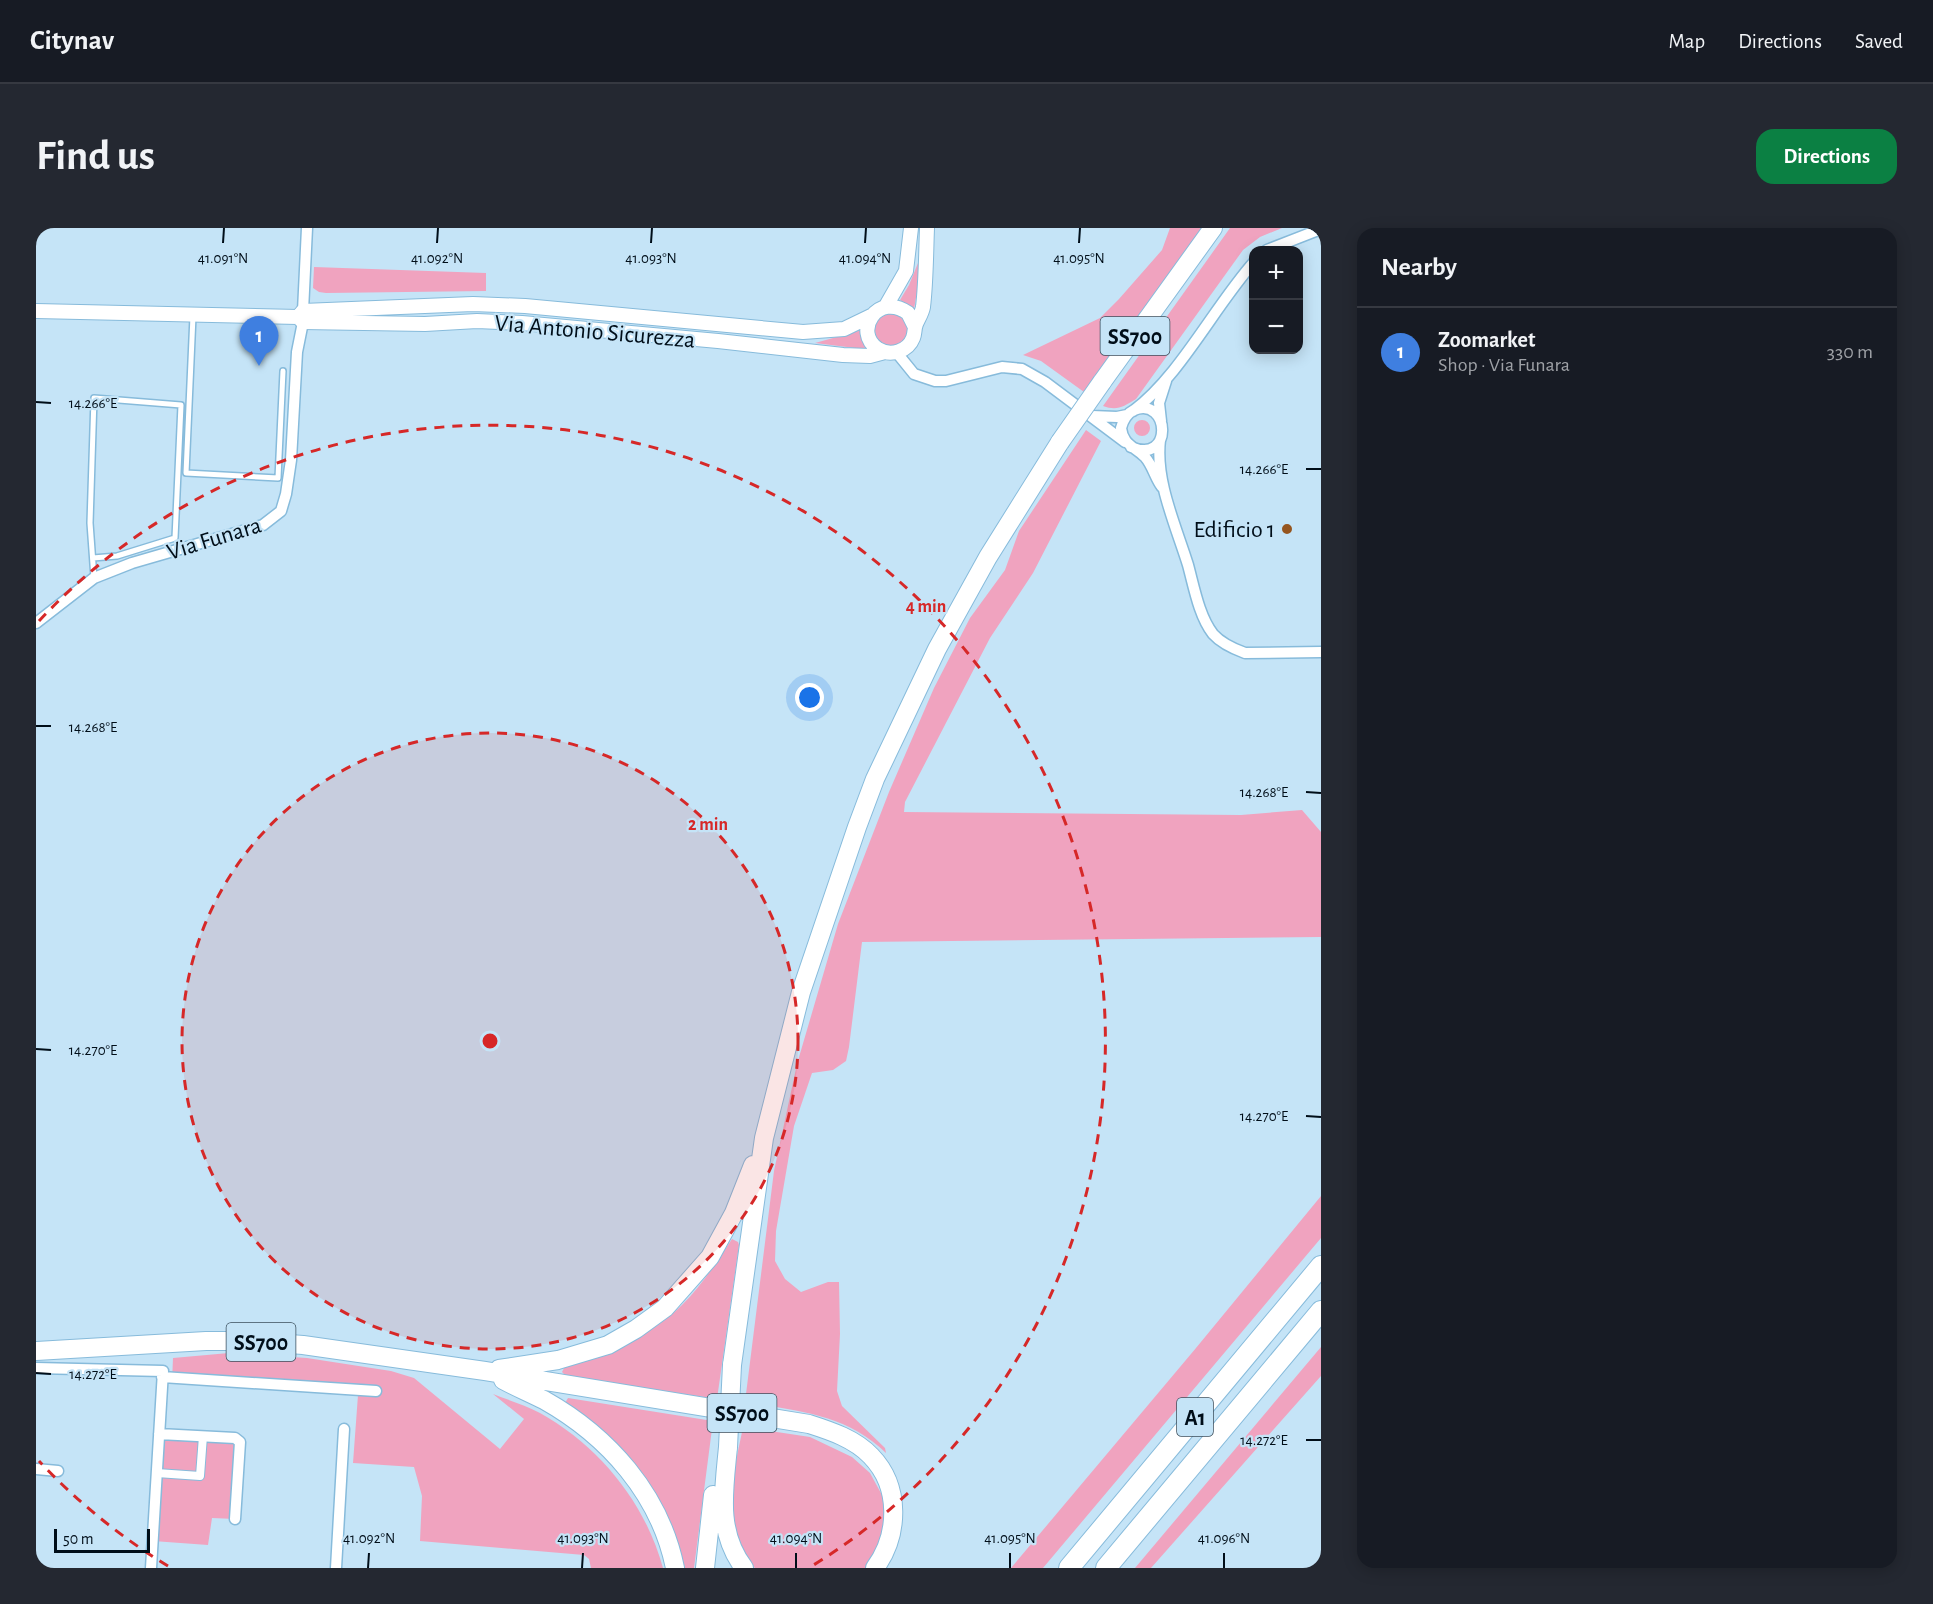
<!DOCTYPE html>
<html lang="en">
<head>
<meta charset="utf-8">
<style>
  :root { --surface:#171b24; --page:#242831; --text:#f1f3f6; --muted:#9ea1a6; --line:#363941; --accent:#0b8043 }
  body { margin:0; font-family:"Alegreya Sans",sans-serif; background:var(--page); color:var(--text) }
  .controls { position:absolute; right:18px; top:18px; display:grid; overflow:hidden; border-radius:12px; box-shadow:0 3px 15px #0003 }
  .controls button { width:54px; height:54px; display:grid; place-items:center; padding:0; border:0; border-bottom:2px solid var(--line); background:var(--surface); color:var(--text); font:30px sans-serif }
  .scale { position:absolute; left:18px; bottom:15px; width:96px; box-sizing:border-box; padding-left:6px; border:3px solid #000e19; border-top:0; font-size:16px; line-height:21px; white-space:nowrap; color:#000e19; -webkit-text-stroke:4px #c5e4f7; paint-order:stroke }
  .you { position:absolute; left:774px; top:470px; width:21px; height:21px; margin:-15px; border:4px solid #fff; border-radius:50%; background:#1a73e8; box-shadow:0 0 0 9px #1a73e833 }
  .badge { display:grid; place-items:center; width:39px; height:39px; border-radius:50%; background:var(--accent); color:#fff; font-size:20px; font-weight:700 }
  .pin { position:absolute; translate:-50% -50px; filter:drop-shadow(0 2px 3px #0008) }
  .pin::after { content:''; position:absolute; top:32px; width:21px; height:18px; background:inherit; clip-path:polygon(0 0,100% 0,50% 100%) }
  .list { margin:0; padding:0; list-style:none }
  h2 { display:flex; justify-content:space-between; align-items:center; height:78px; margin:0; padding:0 24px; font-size:26px }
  h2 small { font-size:20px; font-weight:400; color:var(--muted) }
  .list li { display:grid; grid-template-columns:39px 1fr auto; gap:18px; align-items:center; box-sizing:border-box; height:90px; padding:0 24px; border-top:2px solid var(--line) }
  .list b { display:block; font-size:22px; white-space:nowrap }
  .list p { margin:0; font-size:20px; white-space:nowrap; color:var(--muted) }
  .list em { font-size:20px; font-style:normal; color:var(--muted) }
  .map { position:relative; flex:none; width:1285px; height:1340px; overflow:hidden; border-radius:18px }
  header { display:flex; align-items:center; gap:36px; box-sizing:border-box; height:84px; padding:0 30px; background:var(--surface); border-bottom:2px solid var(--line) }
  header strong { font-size:28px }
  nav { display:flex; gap:33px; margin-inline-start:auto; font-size:21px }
  .intro { display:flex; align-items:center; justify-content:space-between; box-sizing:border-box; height:144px; padding:0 36px }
  h1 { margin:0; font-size:42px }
  .button { padding:15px 27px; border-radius:18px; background:var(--accent); color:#fff; font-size:21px; font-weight:700 }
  main { display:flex; gap:36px; padding:0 36px }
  aside { flex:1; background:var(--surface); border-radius:18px; box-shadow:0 3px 15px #0003 }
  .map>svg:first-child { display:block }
  .green { fill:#f0a3bf }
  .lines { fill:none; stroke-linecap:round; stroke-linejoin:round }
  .service-casing { stroke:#87bbdb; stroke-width:8 }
  .pedestrian-casing { stroke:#87bbdb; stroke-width:10 }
  .minor-casing { stroke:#87bbdb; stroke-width:13 }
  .tertiary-casing { stroke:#87bbdb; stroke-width:16 }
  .trunk-casing { stroke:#87bbdb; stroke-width:20 }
  .motorway-casing { stroke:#87bbdb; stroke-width:22 }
  .service { stroke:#fff; stroke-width:5 }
  .pedestrian { stroke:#fff; stroke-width:8 }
  .minor { stroke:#fff; stroke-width:10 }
  .tertiary { stroke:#fff; stroke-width:14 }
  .trunk { stroke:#fff; stroke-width:18 }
  .motorway { stroke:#fff; stroke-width:20 }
  .trunk-bridge-casing { stroke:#87bbdb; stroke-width:20; stroke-linecap:butt }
  .trunk-bridge { stroke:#fff; stroke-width:18 }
  .ticks { fill:none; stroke:#000e19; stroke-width:2 }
  .ring { fill:none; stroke:#d62828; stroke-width:3; stroke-dasharray:10 8 }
  .poi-dot { fill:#95551f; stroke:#c5e4f7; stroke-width:2 }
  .labels { text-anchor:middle; stroke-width:4.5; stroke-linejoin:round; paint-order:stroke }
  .shield { fill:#c5e4f7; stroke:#3b4e5c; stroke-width:1.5 }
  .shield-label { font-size:22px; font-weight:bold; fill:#000e19 }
  .street-label { font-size:24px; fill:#000e19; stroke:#c5e4f7 }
  .poi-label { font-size:24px; fill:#000e19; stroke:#c5e4f7; text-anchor:end }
  .ticks-label { font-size:15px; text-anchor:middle; fill:#000e19; stroke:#c5e4f7; stroke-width:4.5; stroke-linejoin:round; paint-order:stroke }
  .centre { fill:#d62828; stroke:#c5e4f7; stroke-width:3 }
  .ring-label { font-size:18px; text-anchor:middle; font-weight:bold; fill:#d62828; stroke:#c5e4f7; stroke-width:4.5; stroke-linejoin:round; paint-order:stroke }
</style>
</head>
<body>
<header>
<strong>Citynav</strong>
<nav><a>Map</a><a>Directions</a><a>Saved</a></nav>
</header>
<div class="intro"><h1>Find us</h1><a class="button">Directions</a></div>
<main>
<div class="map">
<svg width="1285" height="1340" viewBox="0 0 1285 1340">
  <rect width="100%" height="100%" fill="#c5e4f7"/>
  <path class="green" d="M1134,0H1168L1048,164L1005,133L987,127L1064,90L1083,71L1126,22Z
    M1194,0H1246L1224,9L1207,22L1100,171C1087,179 1081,183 1067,178Z
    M882,35V58L878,81L864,72L873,57Z
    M278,39L450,45V63L290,65L283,64L277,60Z
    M839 102a16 16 0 1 1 32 0a16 16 0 1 1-32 0Z
    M826,102L835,122L779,115Z
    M1098 200a8 8 0 1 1 16 0a8 8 0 1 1-16 0Z
    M1050,202L1065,213L997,345L954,410L869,574L868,584L1205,587L1266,582L1285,604V709L826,714L813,819L810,833L797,842L776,845L758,898L740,1003L739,1033L749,1051L765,1064L792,1054H803L804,1106L801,1163L806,1178L849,1220L850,1225C810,1186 762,1183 709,1174L738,943L761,836L802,696L853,564L898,460L934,390L969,342L983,303Z
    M1285,968V1010L1007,1340H975L1160,1120Z
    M696,1011L702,1014L703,1017L681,1171L530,1148L526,1144L529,1138C566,1131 620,1104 646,1077C666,1057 681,1034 696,1011Z
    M1285,1119V1148L1115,1340H1099Z
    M193,1125L271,1130L355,1143L378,1150L464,1221L488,1191L457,1166C472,1172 489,1177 504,1185C563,1218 609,1274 627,1340H555L553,1331L548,1327L384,1313L386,1268L378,1239L317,1235L322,1167L136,1154L137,1130Z
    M532,1170L677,1193L658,1340H649C644,1324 640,1307 633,1291C611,1241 572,1207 529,1175Z
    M707,1199L774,1209L816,1229L834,1245L846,1267L850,1291L845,1315L830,1340H719C680,1303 698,1245 707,1199Z
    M123,1206L199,1210V1291L176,1290L172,1317L117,1313Z"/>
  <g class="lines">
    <defs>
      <path id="service" d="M157,88L150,245L242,250L247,143
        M57,330L81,328L139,310L145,177L58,170L54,295L58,350"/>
      <path id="pedestrian" d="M121,1245L164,1248L167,1208"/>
      <path id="minor" d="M1231,22L1285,1
        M267,83L271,0
        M861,125L878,146L899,153H910L966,139L986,141L1009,154L1089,214
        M1097,183C1144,148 1178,79 1218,34
        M1056,188L1081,189L1091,187
        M1125,193L1123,175L1130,153
        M1124,212C1119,253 1140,298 1152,337C1158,359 1163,388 1177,406C1185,415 1198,421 1209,425L1285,424
        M1095,219C1138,237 1134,168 1098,182C1090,186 1087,192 1085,200C1087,217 1098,218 1109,229C1117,238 1119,250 1126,259
        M0,395L58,350L96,335L227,297L245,283L250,266L255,232L261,124L267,94
        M0,1140L127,1143L115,1340
        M126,1149L340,1163
        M123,1206L199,1210L204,1214L199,1291
        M0,1241L22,1243
        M300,1340L308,1201"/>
      <path id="tertiary" d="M850,78L870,43L875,0
        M0,83L262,89
        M262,89L267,94L389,96L441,93L486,95L682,113L807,127L834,128L849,124
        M262,89L267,83L437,76L489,78L767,104L808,101L837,87
        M879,99L872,85C842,63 816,104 842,121C855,129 872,123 877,110C879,105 878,101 880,96C882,91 886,85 887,79C890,54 890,26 891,0"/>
      <path id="trunk" d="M1066,154L1177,0
        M0,1123L170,1113H216L267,1117L449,1143L773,1196C795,1203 819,1211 835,1228C865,1259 863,1307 839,1340
        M696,1137L728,910L765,764L821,599L839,551L901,421L952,329L1024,214
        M463,1141L522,1132L572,1117L600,1101L629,1080L674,1029L698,985L717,937
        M467,1152C480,1159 494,1165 508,1172C572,1208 624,1266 639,1340
        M692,1219C688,1262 680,1303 708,1340
        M669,1340L677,1267"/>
      <path id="motorway" d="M1033,1340L1285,1038
        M1070,1340L1285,1083"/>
    </defs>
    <use href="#service" class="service-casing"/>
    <use href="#pedestrian" class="pedestrian-casing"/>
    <use href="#minor" class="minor-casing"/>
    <use href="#tertiary" class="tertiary-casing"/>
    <use href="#trunk" class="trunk-casing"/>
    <use href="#motorway" class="motorway-casing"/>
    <use href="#service" class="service"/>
    <use href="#pedestrian" class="pedestrian"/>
    <use href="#minor" class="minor"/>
    <use href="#tertiary" class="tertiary"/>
    <use href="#trunk" class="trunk"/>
    <use href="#motorway" class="motorway"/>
    <defs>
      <path id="trunk-bridge" d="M1024,214L1066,154
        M692,1219L696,1137"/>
    </defs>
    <use href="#trunk-bridge" class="trunk-bridge-casing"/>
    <use href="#trunk-bridge" class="trunk-bridge"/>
  </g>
  <path class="ticks" d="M187,15L188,0M401,15L402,0M615,15L616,0M829,15L830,0M1043,15L1044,0M0,174L15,175M1270,241H1285M0,498H15M1270,564L1285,565M0,821L15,822M1270,888L1285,889M0,1145L15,1146M1270,1212H1285M332,1340L333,1325M546,1340L547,1325M760,1340V1325M974,1340V1325M1188,1340V1325"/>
  <circle cx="454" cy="813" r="308" fill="#d62828" fill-opacity=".12"/>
  <g class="ring">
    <circle cx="454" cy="813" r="308"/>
    <path d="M132 1338A616 616 0 0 1 3 1233M3 393A616 616 0 1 1 776 1338"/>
  </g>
  <circle class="poi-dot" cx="1251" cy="301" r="6"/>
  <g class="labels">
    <g class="shield">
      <rect x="1064.5" y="89" width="69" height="38" rx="4.5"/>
      <rect x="190.5" y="1095" width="69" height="38" rx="4.5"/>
      <rect x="671.5" y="1166" width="69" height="38" rx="4.5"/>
      <rect x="1141" y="1170" width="36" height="38" rx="4.5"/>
    </g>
    <g class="shield-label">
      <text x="1099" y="116">SS700</text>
      <text x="225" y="1122">SS700</text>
      <text x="706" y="1193">SS700</text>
      <text x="1159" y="1197">A1</text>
    </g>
    <g class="street-label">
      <text transform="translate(559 103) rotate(5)" y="8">Via Antonio Sicurezza</text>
      <text transform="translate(178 310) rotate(-17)" y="8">Via Funara</text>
    </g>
    <g class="poi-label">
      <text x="1239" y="309">Edificio 1</text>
    </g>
  </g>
  <g class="ticks-label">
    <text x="187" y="35">41.091°N</text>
    <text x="401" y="35">41.092°N</text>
    <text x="615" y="35">41.093°N</text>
    <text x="829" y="35">41.094°N</text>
    <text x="1043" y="35">41.095°N</text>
    <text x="57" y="180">14.266°E</text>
    <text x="1228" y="246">14.266°E</text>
    <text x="57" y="504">14.268°E</text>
    <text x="1228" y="569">14.268°E</text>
    <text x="57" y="827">14.270°E</text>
    <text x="1228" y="893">14.270°E</text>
    <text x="57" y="1151">14.272°E</text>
    <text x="1228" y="1217">14.272°E</text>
    <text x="333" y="1315">41.092°N</text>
    <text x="547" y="1315">41.093°N</text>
    <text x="760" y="1315">41.094°N</text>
    <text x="974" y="1315">41.095°N</text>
    <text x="1188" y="1315">41.096°N</text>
  </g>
  <circle cx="454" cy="813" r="9" class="centre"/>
  <g class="ring-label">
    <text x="890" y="384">4 min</text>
    <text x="672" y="602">2 min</text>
  </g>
</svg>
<div class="controls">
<button>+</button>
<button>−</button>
</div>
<div class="scale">50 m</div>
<div class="you"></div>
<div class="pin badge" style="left:223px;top:138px;background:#3f7fe0">1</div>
</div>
<aside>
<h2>Nearby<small></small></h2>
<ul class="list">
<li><span class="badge" style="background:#3f7fe0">1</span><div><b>Zoomarket</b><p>Shop · Via Funara</p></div><em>330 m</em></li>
</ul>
</aside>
</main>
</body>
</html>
